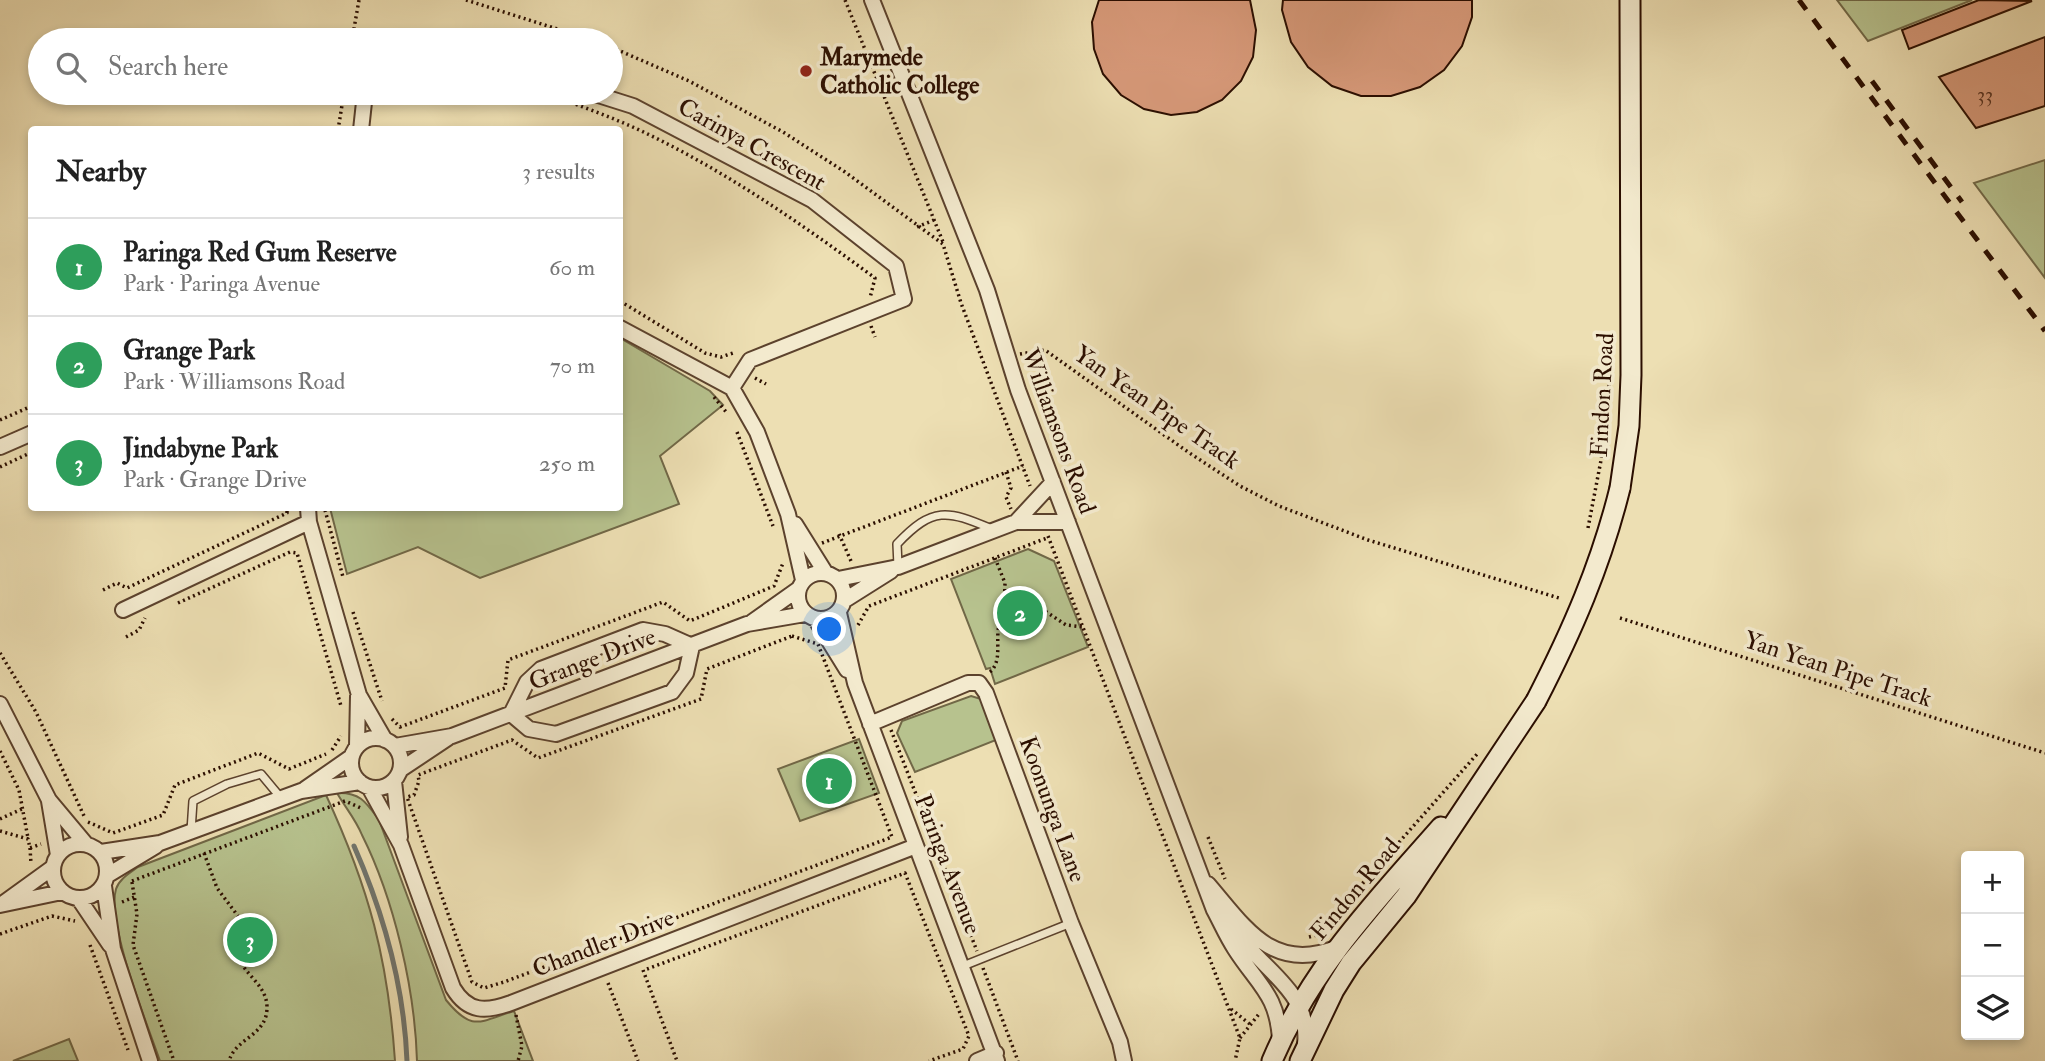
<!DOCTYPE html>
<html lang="en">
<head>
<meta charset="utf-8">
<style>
  :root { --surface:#fff; --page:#f2f2f2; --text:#222; --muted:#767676; --line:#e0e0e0; --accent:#8f2418 }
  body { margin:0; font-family:"IM FELL Double Pica",serif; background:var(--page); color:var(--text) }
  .controls { position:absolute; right:21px; bottom:21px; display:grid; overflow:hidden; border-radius:7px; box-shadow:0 4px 10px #0003 }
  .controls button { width:63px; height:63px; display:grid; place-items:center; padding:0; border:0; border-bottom:2px solid var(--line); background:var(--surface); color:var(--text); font:35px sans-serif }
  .you { position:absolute; left:830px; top:630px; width:24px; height:24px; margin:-18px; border:5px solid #fff; border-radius:50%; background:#1a73e8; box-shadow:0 0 0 10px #1a73e833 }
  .badge { display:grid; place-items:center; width:46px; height:46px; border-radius:50%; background:var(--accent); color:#fff; font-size:23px; font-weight:700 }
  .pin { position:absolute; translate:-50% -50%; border:4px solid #fff; box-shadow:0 2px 7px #0006 }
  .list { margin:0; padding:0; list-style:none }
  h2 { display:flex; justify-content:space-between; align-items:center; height:91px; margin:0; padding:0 28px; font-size:30px }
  h2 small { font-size:23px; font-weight:400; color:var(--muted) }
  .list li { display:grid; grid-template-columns:46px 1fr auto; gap:21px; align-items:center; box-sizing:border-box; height:98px; padding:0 28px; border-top:2px solid var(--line) }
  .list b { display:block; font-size:26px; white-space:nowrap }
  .list p { margin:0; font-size:23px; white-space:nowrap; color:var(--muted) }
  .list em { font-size:23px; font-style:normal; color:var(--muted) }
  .icon { flex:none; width:38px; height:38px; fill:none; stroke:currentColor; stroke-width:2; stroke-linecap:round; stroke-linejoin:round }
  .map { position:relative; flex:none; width:2045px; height:1061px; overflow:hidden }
  .search { position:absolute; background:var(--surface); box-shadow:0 4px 10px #0003; left:28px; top:28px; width:595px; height:77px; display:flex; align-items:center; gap:18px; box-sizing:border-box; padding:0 24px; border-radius:38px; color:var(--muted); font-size:26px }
  .panel { position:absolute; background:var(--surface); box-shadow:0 4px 10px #0003; left:28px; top:126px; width:595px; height:385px; border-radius:7px }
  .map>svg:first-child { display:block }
  .green { fill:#b7c28e; stroke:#716847; stroke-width:2 }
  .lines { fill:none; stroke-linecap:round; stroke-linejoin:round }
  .stream { stroke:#70756e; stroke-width:5 }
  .building { fill:#d69878; stroke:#2b0e00; stroke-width:2 }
  .lane-casing { stroke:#5c422d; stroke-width:10 }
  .street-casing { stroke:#5c422d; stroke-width:18 }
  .secondary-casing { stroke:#2b0e00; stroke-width:23 }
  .path { stroke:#2b0e00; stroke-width:3.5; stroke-dasharray:2 3.5; stroke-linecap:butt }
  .lane { stroke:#f3eace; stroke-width:7 }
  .street { stroke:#f3eace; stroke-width:14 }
  .secondary { stroke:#f3eace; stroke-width:19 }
  .rail { stroke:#2b0e00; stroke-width:5; stroke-dasharray:12 12; stroke-linecap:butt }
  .secondary-bridge-casing { stroke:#2b0e00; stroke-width:23; stroke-linecap:butt }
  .secondary-bridge { stroke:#f3eace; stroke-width:19 }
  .poi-dot { fill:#8f2418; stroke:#f3eace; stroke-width:2.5 }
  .labels { text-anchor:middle; stroke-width:7; stroke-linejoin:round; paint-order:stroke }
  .number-label { font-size:21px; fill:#56301e }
  .poi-label { font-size:24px; font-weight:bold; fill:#2b0e00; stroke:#f3eace; text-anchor:start }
  .street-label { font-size:24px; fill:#2b0e00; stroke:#f3eace }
</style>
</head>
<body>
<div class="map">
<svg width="2045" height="1061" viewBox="0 0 2045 1061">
  <rect width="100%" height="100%" fill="#eddfb3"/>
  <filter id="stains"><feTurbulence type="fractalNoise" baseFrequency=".00286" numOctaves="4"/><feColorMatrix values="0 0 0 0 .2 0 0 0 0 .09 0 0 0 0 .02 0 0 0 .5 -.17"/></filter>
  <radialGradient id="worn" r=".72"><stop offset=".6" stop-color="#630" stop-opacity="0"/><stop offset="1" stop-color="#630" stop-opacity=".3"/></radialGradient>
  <path class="green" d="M1837,0H1972L1868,41Z
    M2045,160V278L1974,183Z
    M620,338L710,391L723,405L660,456L679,504L480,578L418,547L347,574L330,508H620Z
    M1028,549L1054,561L1088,647L995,684L990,668L986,669L951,579Z
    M971,696L981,699L996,740L915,772L897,733L902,721Z
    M859,739L879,793L800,821L778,769Z
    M337,793C360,792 366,802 379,820L446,1000C472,1032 479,1022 514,1011L533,1061H417C415,989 394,899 362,835C356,820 345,807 337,793Z
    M326,795C369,888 388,959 395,1061H160C148,1026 106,923 116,889C119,879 130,873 138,867Z
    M69,1039L78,1061H13Z"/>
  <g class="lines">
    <path class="stream" d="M354,846C384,914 404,987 407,1061"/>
  </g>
  <path class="building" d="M1099,0H1250L1256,30L1253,57L1241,81L1222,100L1197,112L1171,115L1144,109L1121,95L1103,74L1094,49L1092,22Z
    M1283,0H1472V17L1462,46L1444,70L1420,87L1391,96H1361L1332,86L1308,67L1291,42L1282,10Z
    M1979,0L2032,1L1909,49L1902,30Z
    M2045,37V106L1976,128L1939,77Z"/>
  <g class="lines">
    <defs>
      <path id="lane" d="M898,566L897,544C933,506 947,510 992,529
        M191,831L193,801L227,784L261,774L281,798
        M963,966L1071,923"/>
      <path id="street" d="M872,0L987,290L1018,390L1214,910C1221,923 1227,937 1235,949C1258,985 1278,995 1280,1041
        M386,40L389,37L429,40
        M592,93L633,106L812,200L896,266L904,299L750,360L732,388
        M361,130L365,93
        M620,328L732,388L757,432L788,514L803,580
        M0,447L32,433
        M308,508L309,522L359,695L385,740
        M1016,522L1053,482
        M795,524L825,572
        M798 596a23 23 0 1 1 46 0a23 23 0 1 1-46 0Z
        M838,579L898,567L1016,522H1068
        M845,600L891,571
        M123,610L309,522
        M839,613L855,683L997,1061
        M816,620L847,670
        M752,622L797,590
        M643,630L665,634L692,646L686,673L672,692L556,734L529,729L511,714L527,682L541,669Z
        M0,704L49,800L85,843
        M870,724L968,683H979L986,693L1071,923L1120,1042L1124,1061
        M351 763a25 25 0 1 1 50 0a25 25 0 1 1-50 0Z
        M357,746L358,696
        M395,746L452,736L747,624L805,614
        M400,770L448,738
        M394,781L400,837
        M369,787L401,845L453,988C468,1013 486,1012 511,1003L916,846
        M305,789L351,757
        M49,801L58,855
        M53 871a27 27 0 1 1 54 0a27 27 0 1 1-54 0Z
        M101,852L160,843L301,791L360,782
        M108,875L156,846
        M1208,884C1245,927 1272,973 1336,948
        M104,886L113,949L150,1061
        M79,899L110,945
        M5,902L52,868
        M0,905L62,892
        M1225,911C1232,922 1238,934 1246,944C1273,977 1310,996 1305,1044
        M977,1061L996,1053"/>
      <path id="secondary" d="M1620,488L1629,426L1631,375L1630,0
        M1272,1061C1311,968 1375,902 1441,827
        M1300,1061L1334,990L1351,963L1406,896L1536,701"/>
    </defs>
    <use href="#lane" class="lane-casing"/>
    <use href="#street" class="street-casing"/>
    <use href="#secondary" class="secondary-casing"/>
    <path class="path" d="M466,0L592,40
      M845,0L943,242
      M352,40L359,0
      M611,47L689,81L783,132L845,172L943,244L961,303L1030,486
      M545,93C575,104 606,115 635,128C721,168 799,222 875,278L870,298
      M338,130L344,93
      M917,227L934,220
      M620,301L705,353L721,357L736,352
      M871,326L875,337
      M1020,354L1045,350L1188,452L1240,486L1279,506L1368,540L1559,598
      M755,378L766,384
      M714,397L727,413
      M0,420L32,406
      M737,432L773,526
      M0,467L30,453
      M1006,472L1011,488L1006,497L1011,509
      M325,510L343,577
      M1588,528L1607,429L1611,349
      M839,534L851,561
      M1048,536L1240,1038L1235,1061
      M822,543L1023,466
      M995,558L1005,583L1004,616
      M103,590L117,583L127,588L287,513V508
      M1007,596L1022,608
      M178,603L290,552L297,553L341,706
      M353,612L382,701
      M1620,618L2045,753
      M858,625L869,606L1047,538
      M792,636L818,644L892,837L504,982L484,988L472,982L407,797L414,795L419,781L418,775L512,740L538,758L701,699L707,669Z
      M126,637L139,630L145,618
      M0,653L36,712L84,816
      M990,672C1012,653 973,605 1039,607L1066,625L1084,627
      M392,719L400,727L505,688L508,660L663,602L690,621L774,586L783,563
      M891,730L977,951
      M332,750L341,736
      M0,751L19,790L28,838
      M0,819L24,808
      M88,822L113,833L163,815L175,785L258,753L289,769L326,754
      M0,831L28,839L30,848L41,844
      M1208,837L1225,879
      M30,848L31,864
      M204,853L217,888L241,920C241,930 237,943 238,953C241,976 273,985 266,1016C260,1037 235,1040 229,1061
      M132,881L345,801L363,809
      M132,882L137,914L133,945L174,1061
      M122,902L137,896
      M0,934L52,916L75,921
      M1309,937L1317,935L1478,753
      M90,945L128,1050
      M983,968L1018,1061
      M647,969L905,873L969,1036L963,1049L929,1061
      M643,970L677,1061
      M608,983L638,1061
      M1231,1009L1251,1025
      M516,1015L522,1046L518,1061
      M1240,1038L1259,1014"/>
    <use href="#lane" class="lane"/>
    <use href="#street" class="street"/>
    <use href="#secondary" class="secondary"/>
    <path class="rail" d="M1799,0L2045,331
      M1872,81L1962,202"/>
    <defs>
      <path id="secondary-bridge" d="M1536,701C1572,631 1601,565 1620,488"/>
    </defs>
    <use href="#secondary-bridge" class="secondary-bridge-casing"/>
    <use href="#secondary-bridge" class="secondary-bridge"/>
  </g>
  <circle class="poi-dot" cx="806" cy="71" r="7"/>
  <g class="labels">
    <g class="number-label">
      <text x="1985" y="101">33</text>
    </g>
    <g class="poi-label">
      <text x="820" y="65">Marymede<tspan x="820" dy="28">Catholic College</tspan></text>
    </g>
    <g class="street-label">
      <text transform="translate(752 144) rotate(29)" y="8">Carinya Crescent</text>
      <text transform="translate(1602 395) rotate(-87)" y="8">Findon Road</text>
      <text transform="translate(1157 407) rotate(35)" y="8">Yan Yean Pipe Track</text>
      <text transform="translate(1059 431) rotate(70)" y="8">Williamsons Road</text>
      <text transform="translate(592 659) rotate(-21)" y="8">Grange Drive</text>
      <text transform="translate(1838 669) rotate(18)" y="8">Yan Yean Pipe Track</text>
      <text transform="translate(1053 809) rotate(70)" y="8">Koonunga Lane</text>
      <text transform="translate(948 864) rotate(69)" y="8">Paringa Avenue</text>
      <text transform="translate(1355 889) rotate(-50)" y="8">Findon Road</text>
      <text transform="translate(603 943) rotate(-21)" y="8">Chandler Drive</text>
    </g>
  </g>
  <rect width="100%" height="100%" filter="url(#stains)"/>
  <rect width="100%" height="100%" fill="url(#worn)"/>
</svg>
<div class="controls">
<button>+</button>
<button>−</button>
<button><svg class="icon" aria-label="layers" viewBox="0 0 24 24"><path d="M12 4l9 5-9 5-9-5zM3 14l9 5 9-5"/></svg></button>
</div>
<div class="you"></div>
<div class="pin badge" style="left:829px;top:781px;background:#2e9e5b">1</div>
<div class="pin badge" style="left:1020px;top:613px;background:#2e9e5b">2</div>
<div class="pin badge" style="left:250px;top:940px;background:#2e9e5b">3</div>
<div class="search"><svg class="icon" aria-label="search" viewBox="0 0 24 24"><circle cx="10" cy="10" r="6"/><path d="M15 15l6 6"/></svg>Search here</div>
<section class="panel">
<h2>Nearby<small>3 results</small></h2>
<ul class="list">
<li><span class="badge" style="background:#2e9e5b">1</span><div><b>Paringa Red Gum Reserve</b><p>Park · Paringa Avenue</p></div><em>60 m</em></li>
<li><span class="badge" style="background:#2e9e5b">2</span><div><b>Grange Park</b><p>Park · Williamsons Road</p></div><em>70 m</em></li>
<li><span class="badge" style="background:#2e9e5b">3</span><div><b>Jindabyne Park</b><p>Park · Grange Drive</p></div><em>250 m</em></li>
</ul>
</section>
</div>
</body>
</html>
